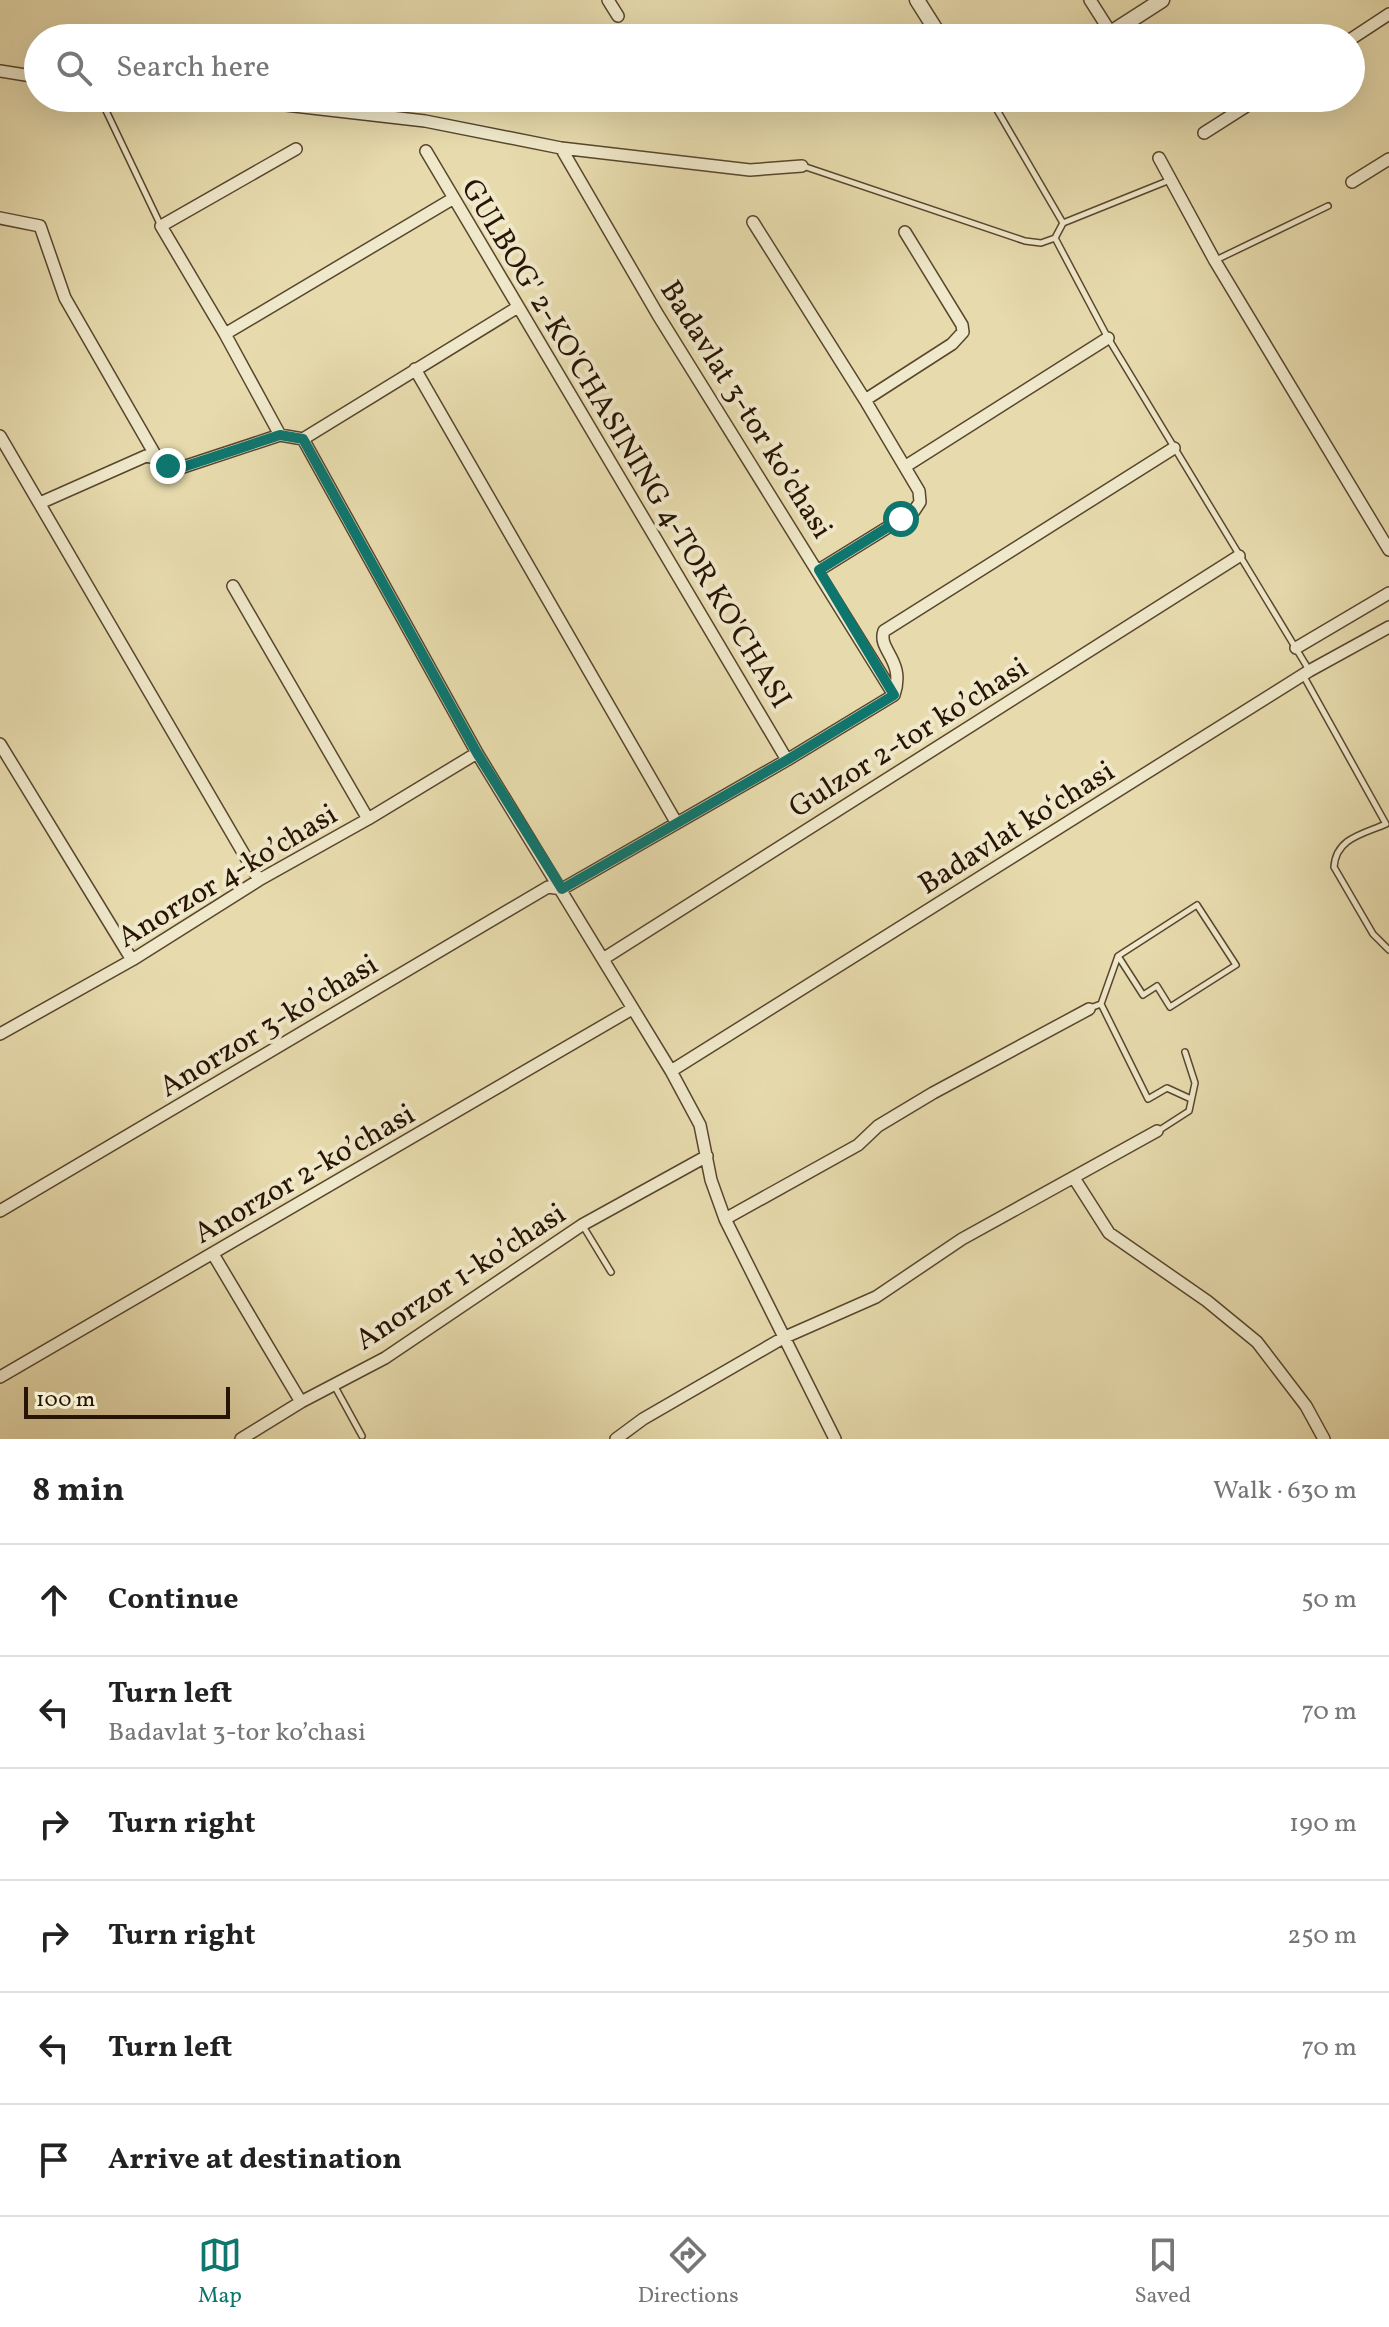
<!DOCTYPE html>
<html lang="en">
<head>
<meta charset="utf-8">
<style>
  :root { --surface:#fff; --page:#f6f6f6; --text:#222; --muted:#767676; --line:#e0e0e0; --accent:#0f766e }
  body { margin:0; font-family:Vollkorn,serif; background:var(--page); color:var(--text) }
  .scale { position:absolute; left:24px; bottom:20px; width:206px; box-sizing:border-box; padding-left:8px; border:4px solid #281404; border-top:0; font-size:22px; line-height:28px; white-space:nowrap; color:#281404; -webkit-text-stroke:6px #efe8ca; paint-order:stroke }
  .stop { position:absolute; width:24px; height:24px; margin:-18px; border:6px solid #0f766e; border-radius:50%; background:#fff }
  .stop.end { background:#0f766e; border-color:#fff; box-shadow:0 2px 8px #0008 }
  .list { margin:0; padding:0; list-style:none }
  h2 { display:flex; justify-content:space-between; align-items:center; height:104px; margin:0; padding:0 32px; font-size:34px }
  h2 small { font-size:26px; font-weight:400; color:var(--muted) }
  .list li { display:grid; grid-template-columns:52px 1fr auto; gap:24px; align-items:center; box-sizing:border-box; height:112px; padding:0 32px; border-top:2px solid var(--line) }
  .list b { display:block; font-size:30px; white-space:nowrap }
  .list p { margin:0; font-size:26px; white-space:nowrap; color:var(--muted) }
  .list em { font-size:26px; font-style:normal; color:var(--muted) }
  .icon { flex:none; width:44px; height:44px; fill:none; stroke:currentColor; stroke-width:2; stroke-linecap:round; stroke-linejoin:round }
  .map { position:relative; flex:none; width:1389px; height:1439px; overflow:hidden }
  .search { position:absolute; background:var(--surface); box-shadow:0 8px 32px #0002; left:24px; right:24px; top:24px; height:88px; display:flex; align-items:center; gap:20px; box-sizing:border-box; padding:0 28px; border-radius:44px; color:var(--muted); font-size:30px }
  .sheet { height:776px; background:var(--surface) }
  nav { display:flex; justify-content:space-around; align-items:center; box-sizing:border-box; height:112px; border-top:2px solid var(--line); background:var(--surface); font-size:22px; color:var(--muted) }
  nav a { display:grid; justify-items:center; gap:4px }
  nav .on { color:var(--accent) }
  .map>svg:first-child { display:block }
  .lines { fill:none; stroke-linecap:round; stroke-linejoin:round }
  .service-casing { stroke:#58462e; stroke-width:8 }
  .minor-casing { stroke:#58462e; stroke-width:14 }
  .tertiary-casing { stroke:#58462e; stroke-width:17 }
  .service { stroke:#efe8ca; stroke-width:5 }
  .minor { stroke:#efe8ca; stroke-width:11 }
  .tertiary { stroke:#efe8ca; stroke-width:14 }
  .route { stroke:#0f766e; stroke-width:10 }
  .labels { text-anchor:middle; stroke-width:8; stroke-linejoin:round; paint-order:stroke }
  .street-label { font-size:30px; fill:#281404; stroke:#efe8ca }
</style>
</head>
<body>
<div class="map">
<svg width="1389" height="1439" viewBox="0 0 1389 1439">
  <rect width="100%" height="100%" fill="#e7dbad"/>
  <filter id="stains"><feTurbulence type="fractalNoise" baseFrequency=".0025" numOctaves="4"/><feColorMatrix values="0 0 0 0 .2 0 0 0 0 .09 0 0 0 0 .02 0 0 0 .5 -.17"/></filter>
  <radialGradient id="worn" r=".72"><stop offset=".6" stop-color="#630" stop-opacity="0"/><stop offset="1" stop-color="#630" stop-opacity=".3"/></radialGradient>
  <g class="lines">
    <defs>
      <path id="service" d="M100,98L161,226
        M990,98L1063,223
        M803,166L1025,241L1041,243L1055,238
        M1170,180L1063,223L1055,238L1108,338L1309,670
        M1216,260L1328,206
        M1303,675L1386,824C1363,834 1336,838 1334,867L1373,934L1389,950
        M1101,1004L1118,956L1197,905L1236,965L1170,1007L1157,986L1143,995L1118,956
        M1090,1008L1101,1004L1148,1099L1167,1088L1191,1099
        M1158,1131L1189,1111L1195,1083L1185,1052
        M583,1226L611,1272
        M334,1385L362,1436"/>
      <path id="minor" d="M608,0L618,16
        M1090,0L1111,33
        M1351,39L1389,14
        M0,71L38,77
        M223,98L425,121L561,148L750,170L802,166
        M1204,133L1259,98
        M561,148L658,315L894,695
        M426,151L787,760
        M1159,158L1215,261L1389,550
        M1352,182L1389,159
        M0,218L40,226L65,298L157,458
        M753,222L865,400L919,491L920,502L914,511L819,570
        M225,334L454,198
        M415,369L676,822
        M865,400L952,344L963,332L962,325L905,232
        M280,435L225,334L161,226L296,149
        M0,436L259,880
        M303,439L477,753L671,1071L700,1125L711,1180L725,1219L835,1439
        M906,466L1108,338
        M40,503L146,456L157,458L174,470L280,435L303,439L518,307
        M233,586L368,819
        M1296,648L1389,593
        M0,744L132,960
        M603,959L1239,556
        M0,1034L132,960L259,880L368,819L477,753
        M671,1071L1309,671L1389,627
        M1074,1178L1109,1233L1207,1301L1257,1342L1306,1406L1324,1439
        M0,1211L548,887L562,889L787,760L894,695C906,660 877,650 884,631L1174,448
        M725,1219L858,1145L878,1126L933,1093L1089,1009
        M213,1254L301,1402
        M0,1377L632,1009
        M241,1439L301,1402L385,1358L582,1225L707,1156
        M616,1439L643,1419L783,1338L876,1297L962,1239L1157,1131"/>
      <path id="tertiary" d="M917,0L941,38
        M1103,38L1162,0"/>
    </defs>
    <use href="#service" class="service-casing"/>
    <use href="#minor" class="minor-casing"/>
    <use href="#tertiary" class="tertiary-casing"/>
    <use href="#service" class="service"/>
    <use href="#minor" class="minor"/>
    <use href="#tertiary" class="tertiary"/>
  </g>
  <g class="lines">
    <path class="route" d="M168,466L174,470L280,435L303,439L477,753L562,889L787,760L894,695L819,570L901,519"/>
  </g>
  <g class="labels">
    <g class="street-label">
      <text transform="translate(747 409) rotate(58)" y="10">Badavlat 3-tor koʼchasi</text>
      <text transform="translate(627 443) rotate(59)" y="10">GULBOG' 2-KO'CHASINING 4-TOR KO'CHASI</text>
      <text transform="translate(908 737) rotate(-32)" y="10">Gulzor 2-tor koʼchasi</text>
      <text transform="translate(1016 827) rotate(-32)" y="10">Badavlat koʻchasi</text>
      <text transform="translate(227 875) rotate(-31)" y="10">Аnorzor 4-koʼchasi</text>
      <text transform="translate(268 1025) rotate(-31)" y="10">Аnorzor 3-koʼchasi</text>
      <text transform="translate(304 1173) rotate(-30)" y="10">Аnorzor 2-koʼchasi</text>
      <text transform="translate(460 1276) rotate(-33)" y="10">Аnorzor 1-koʼchasi</text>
    </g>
  </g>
  <rect width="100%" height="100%" filter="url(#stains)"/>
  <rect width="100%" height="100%" fill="url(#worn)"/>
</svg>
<div class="scale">100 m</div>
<div class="stop" style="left:901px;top:519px"></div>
<div class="stop end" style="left:168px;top:466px"></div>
<div class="search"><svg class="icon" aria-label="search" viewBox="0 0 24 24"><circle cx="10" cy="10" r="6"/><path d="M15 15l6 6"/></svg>Search here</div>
</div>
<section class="sheet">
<h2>8 min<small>Walk · 630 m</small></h2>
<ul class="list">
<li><svg class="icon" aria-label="ahead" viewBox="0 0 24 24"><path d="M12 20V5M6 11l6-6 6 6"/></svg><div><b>Continue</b></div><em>50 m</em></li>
<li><svg class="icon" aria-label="left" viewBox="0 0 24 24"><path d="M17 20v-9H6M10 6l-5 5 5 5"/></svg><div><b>Turn left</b><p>Badavlat 3-tor koʼchasi</p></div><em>70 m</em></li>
<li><svg class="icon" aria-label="right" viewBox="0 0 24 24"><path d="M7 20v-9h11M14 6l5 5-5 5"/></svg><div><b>Turn right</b></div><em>190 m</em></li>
<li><svg class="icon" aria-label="right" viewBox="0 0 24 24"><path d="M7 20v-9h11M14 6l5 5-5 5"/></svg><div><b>Turn right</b></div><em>250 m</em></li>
<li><svg class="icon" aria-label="left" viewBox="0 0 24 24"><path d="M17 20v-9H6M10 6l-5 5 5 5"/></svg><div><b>Turn left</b></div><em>70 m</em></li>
<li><svg class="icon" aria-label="arrive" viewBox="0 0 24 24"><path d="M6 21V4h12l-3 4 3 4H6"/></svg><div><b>Arrive at destination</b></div></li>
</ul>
</section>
<nav>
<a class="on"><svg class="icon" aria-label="map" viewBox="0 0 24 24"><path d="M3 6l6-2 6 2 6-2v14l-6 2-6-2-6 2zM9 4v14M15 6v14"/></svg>Map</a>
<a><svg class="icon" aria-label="directions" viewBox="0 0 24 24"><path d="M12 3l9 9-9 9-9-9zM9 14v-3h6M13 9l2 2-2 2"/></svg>Directions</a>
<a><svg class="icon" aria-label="saved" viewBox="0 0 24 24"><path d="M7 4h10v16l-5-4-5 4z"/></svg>Saved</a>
</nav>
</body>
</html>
